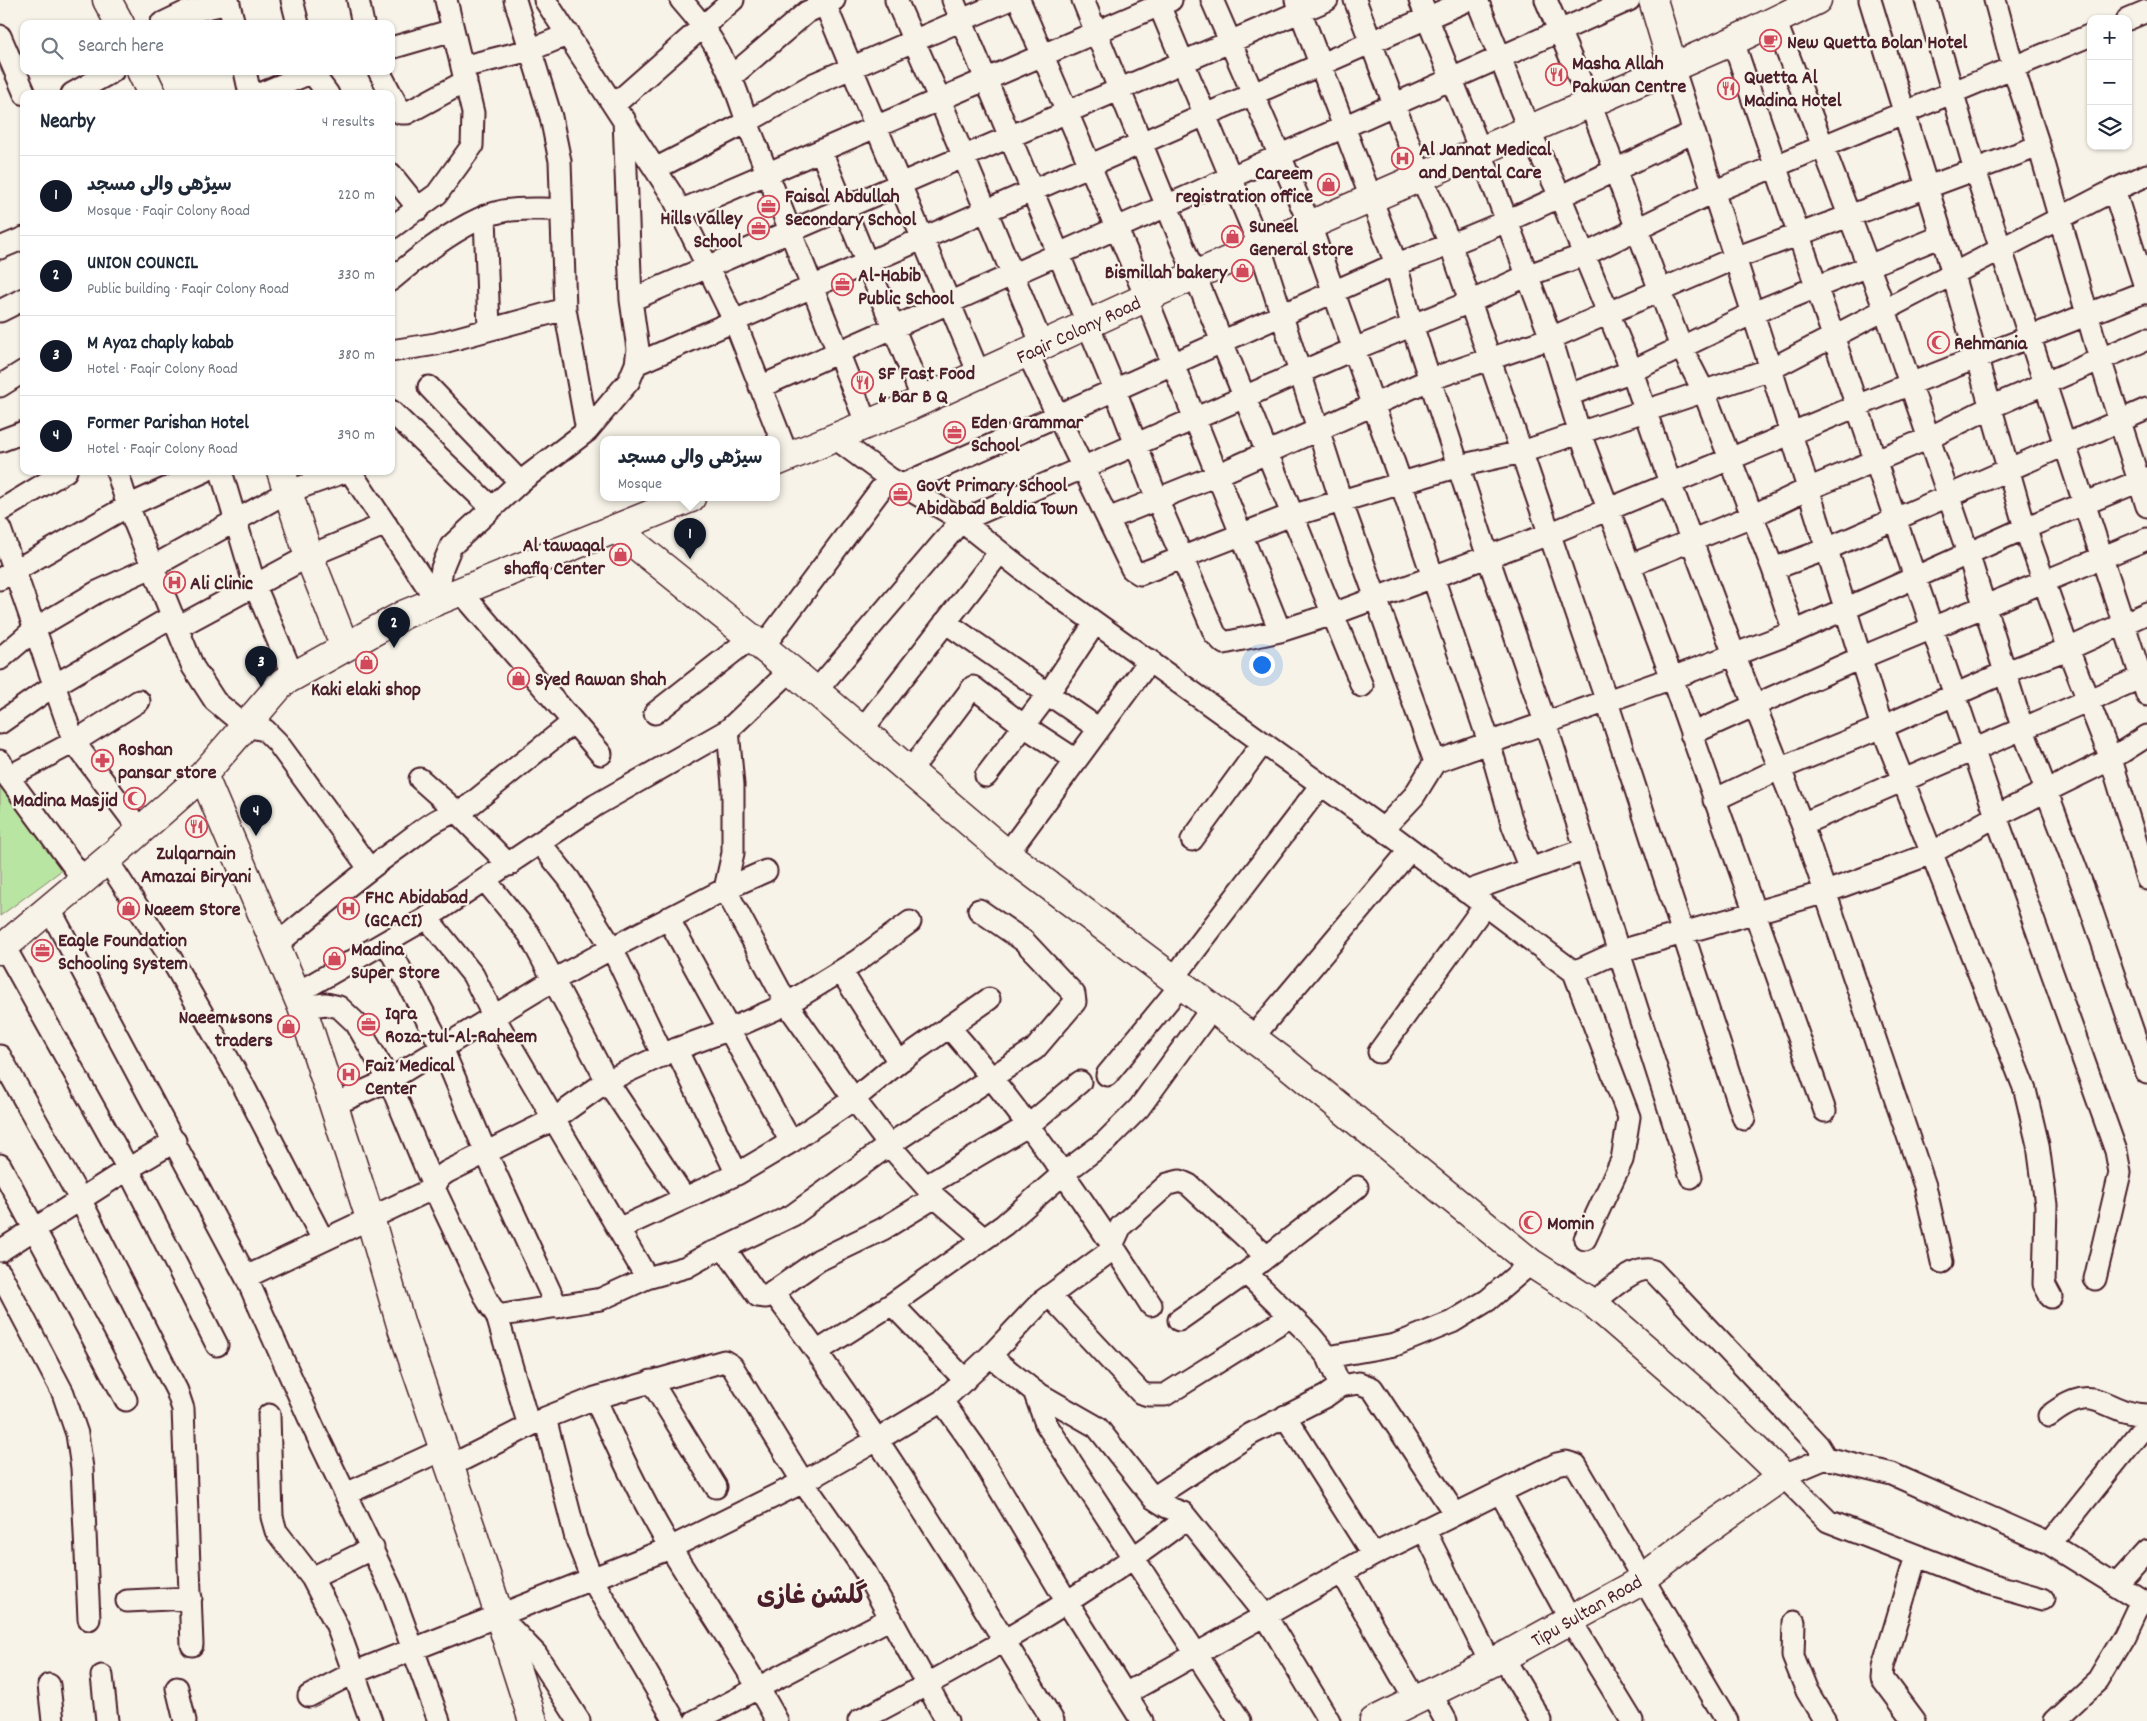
<!DOCTYPE html>
<html lang="en">
<head>
<meta charset="utf-8">
<style>
  :root { --surface:#fff; --page:#f2f2f3; --text:#1f2937; --muted:#747a83; --line:#e0e1e3; --accent:#111827 }
  body { margin:0; font-family:Dekko,"Playpen Sans Arabic",sans-serif; background:var(--page); color:var(--text) }
  .controls { position:absolute; right:15px; top:15px; display:grid; overflow:hidden; border-radius:10px; box-shadow:0 1px 4px #0004 }
  .controls button { width:45px; height:45px; display:grid; place-items:center; padding:0; border:0; border-bottom:1px solid var(--line); background:var(--surface); color:var(--text); font:25px sans-serif }
  .you { position:absolute; left:1261px; top:664px; width:18px; height:18px; margin:-12px; border:4px solid #fff; border-radius:50%; background:#1a73e8; box-shadow:0 0 0 8px #1a73e833 }
  .badge { display:grid; place-items:center; width:32px; height:32px; border-radius:50%; background:var(--accent); color:#fff; font-size:16px; font-weight:700 }
  .pin { position:absolute; translate:-50% -41px; filter:drop-shadow(0 1px 2px #0008) }
  .pin::after { content:''; position:absolute; top:26px; width:18px; height:15px; background:inherit; clip-path:polygon(0 0,100% 0,50% 100%) }
  .popup { position:absolute; left:600px; top:436px; width:180px; height:65px; box-sizing:border-box; display:grid; place-content:center; border-radius:10px; background:var(--surface); filter:drop-shadow(0 1px 4px #0005); font-size:16px; white-space:nowrap; color:var(--muted) }
  .popup b { font-size:19px; color:var(--text) }
  .popup::after { content:''; position:absolute; left:50%; top:100%; margin-left:-10px; border:10px solid transparent; border-top-color:var(--surface) }
  .list { margin:0; padding:0; list-style:none }
  h2 { display:flex; justify-content:space-between; align-items:center; height:65px; margin:0; padding:0 20px; font-size:21px }
  h2 small { font-size:16px; font-weight:400; color:var(--muted) }
  .list li { display:grid; grid-template-columns:32px 1fr auto; gap:15px; align-items:center; box-sizing:border-box; height:80px; padding:0 20px; border-top:1px solid var(--line) }
  .list b { display:block; font-size:19px; white-space:nowrap }
  .list p { margin:0; font-size:16px; white-space:nowrap; color:var(--muted) }
  .list em { font-size:16px; font-style:normal; color:var(--muted) }
  .icon { flex:none; width:28px; height:28px; fill:none; stroke:currentColor; stroke-width:2; stroke-linecap:round; stroke-linejoin:round }
  .map { position:relative; flex:none; width:2147px; height:1721px; overflow:hidden }
  .search { position:absolute; background:var(--surface); box-shadow:0 1px 4px #0004; left:20px; top:20px; width:375px; height:55px; display:flex; align-items:center; gap:12px; box-sizing:border-box; padding:0 18px; border-radius:10px; color:var(--muted); font-size:19px }
  .panel { position:absolute; background:var(--surface); box-shadow:0 1px 4px #0004; left:20px; top:90px; width:375px; height:385px; border-radius:10px }
  .map>svg:first-child { display:block }
  .green { fill:#b9e5a2; stroke:#828266 }
  .lines { fill:none; stroke-linecap:round; stroke-linejoin:round }
  .minor-casing { stroke:#4a1f2b; stroke-width:25 }
  .major-casing { stroke:#4a1f2b; stroke-width:31 }
  .minor { stroke:#f7f3e8; stroke-width:21 }
  .major { stroke:#f7f3e8; stroke-width:28 }
  .labels { text-anchor:middle; stroke-width:4.5; stroke-linejoin:round; paint-order:stroke }
  .poi-label { font-size:20px; font-weight:bold; fill:#4a1f2b; stroke:#f7f3e8; text-anchor:start }
  .street-label { font-size:20px; fill:#4a1f2b; stroke:#f7f3e8 }
  .district-label { font-size:25px; font-weight:bold; fill:#4a1f2b; stroke:#f7f3e8 }
</style>
</head>
<body>
<div class="map">
<svg width="2147" height="1721" viewBox="0 0 2147 1721">
  <rect width="100%" height="100%" fill="#f7f3e8"/>
  <filter id="ink" filterUnits="userSpaceOnUse"><feTurbulence type="fractalNoise" baseFrequency=".02" numOctaves="2"/><feDisplacementMap in="SourceGraphic" scale="10" xChannelSelector="R" yChannelSelector="G"/><feConvolveMatrix kernelMatrix="1 2 1 2 8 2 1 2 1" color-interpolation-filters="sRGB"/></filter>
  <g filter="url(#ink)">
    <path class="green" d="M0,776L66,867L0,916Z"/>
    <g class="lines">
      <defs>
        <path id="minor" d="M228,0L234,24
          M292,0L298,24
          M358,0L363,24
          M515,0L551,117L560,161L565,309L587,431
          M545,0L672,195L735,322L788,457
          M681,0C717,40 731,72 747,122L867,425
          M896,0L940,100L1042,345
          M953,0L1115,390L1157,499L1215,634L1224,643L1280,631L1333,614L1549,534L1910,384L2147,291
          M1019,0L1146,297L1280,631
          M1083,0L1362,686
          M1157,0L1260,247L1341,501L1435,762
          M1212,0L1310,225L1401,483L1489,742L1513,826L1530,869
          M1296,0L1396,264L1412,325L1488,557L1545,722L1691,1177
          M1355,0L1421,176L1451,246L1606,699L1744,1119
          M1420,0L1480,150L1551,338L1580,434L1672,678L1825,1111
          M1477,0L1529,130L1560,196L1632,371L1670,483L1734,654L1802,824L1925,1186L1942,1262
          M1546,0L1590,103L1681,347L1704,392L1773,569L1794,632
          M1870,0L1942,236L2025,528L2068,649L2111,759L2147,879
          M1926,0L1975,170L2147,695
          M825,4L979,374
          M2128,19L2147,11
          M1775,20L1885,310L1968,553L2023,730L2088,900L2147,1073
          M161,24L184,13L229,3
          M0,36L25,94
          M1733,41L1996,816L2116,1151L2120,1173L2095,1279
          M391,48L453,30
          M462,67L530,50L569,34
          M1673,67L1771,369L1882,727L2025,1090L2038,1145L2046,1205L2044,1284L2051,1297
          M245,71L250,94
          M311,71L328,94
          M379,71L391,94
          M732,76L807,12L834,0
          M72,94L113,71
          M260,94L315,71
          M391,94L401,113H407L466,81
          M614,105L733,0
          M2039,146L2100,359L2147,506
          M821,151L923,400
          M655,169L747,122L814,84L1008,0
          M391,174L419,209
          M2114,190L2147,293
          M680,211L1171,0
          M485,216L489,329
          M391,228L437,194L472,146L473,113L446,0
          M0,248L24,238
          M391,280C418,257 465,220 499,212C518,207 541,210 561,209
          M631,300L1327,0
          M0,311L24,299
          M391,351L436,344L565,309
          M1027,352L1132,569L1140,574L1281,519L1459,466L1522,452L1771,369L2114,190L2147,175
          M636,364L1468,0
          M0,386L24,371
          M429,387L520,482
          M760,387L1629,0
          M1569,395L1632,371L1753,313L1942,236
          M391,411L492,508
          M835,438L889,478L955,516L1033,578L1383,829L1574,972L1620,951L1826,892L1930,854L1996,816L2111,759L2147,736
          M0,441L24,432
          M117,471L128,506L193,667L215,701L245,726L265,730L277,742L369,868
          M221,471L255,586L293,676
          M350,471L437,601
          M902,485L1396,264C1499,230 1595,179 1694,132
          M0,511L66,471
          M1108,519L1217,475L1431,379L1551,338L1735,258L2039,146L2013,67L1995,0
          M0,529L74,742L140,830
          M1631,565L1752,516L1808,489L1929,438L1991,407L2147,339
          M1773,569L1827,549L2147,409
          M0,579L128,506L205,471
          M461,592L601,754
          M437,601L442,568L451,546L520,482L587,431L629,381L636,364L638,349L631,300L624,119
          M945,622L1099,729
          M178,627L309,556L386,524
          M763,647L889,478
          M0,659L36,628L97,592L154,566L287,492L347,471
          M816,691L961,521L1354,349L1470,302L1526,276L1584,255L1713,192L2091,35
          M655,713L751,638
          M0,723L53,686L173,616
          M728,730L733,785V853L725,889L787,1004L854,1099L889,1145L935,1197L984,1239
          M862,730L1000,552
          M1691,734L1860,658L2147,539
          M0,761L8,777L83,879
          M910,771L973,687L1024,726L1076,760
          M986,776L1048,694L1095,623
          M8,777L74,742L139,701
          M420,779L456,811L509,865
          M1714,800L1779,769L1882,727L2006,672L2068,649L2147,613
          M1802,824L2147,675
          M1383,829L1414,796L1435,762L1672,678L1794,632L2025,528L2147,478
          M1192,840L1262,744
          M540,843L569,879L612,948L663,1056
          M1007,854L1150,660
          M107,860L170,957L243,1085L323,1240
          M485,880L529,934L607,1081L684,1197
          M1466,892L1586,849
          M49,908L246,1277L314,1429L391,1589L439,1721
          M427,918L473,975L494,1017L647,1278
          M668,918L791,1142
          M386,942L442,1048L486,1153L557,1307
          M276,945C317,911 358,876 402,845C421,831 441,814 465,809L572,723
          M4,946L128,1169L217,1345
          M841,971L899,1062
          M1574,972L1629,1117L1622,1160L1585,1239
          M1173,979L1321,785
          M297,993L427,918L596,805L728,730L791,670
          M302,1007L326,1004L339,1007L356,1023L389,1080L434,1188L487,1300L497,1316L529,1426
          M949,1027C1026,1116 1088,1206 1151,1305
          M1252,1038L1410,850
          M676,1049L737,1174
          M1379,1052L1484,906
          M0,1056L80,1199L177,1391L183,1409L192,1645
          M1107,1075L1181,985
          M333,1105L389,1080L552,981L612,948L725,889L766,871
          M0,1165L126,1400
          M926,1186L1029,1125L1080,1082
          M618,1229L737,1174L791,1142L854,1099L899,1062L989,999
          M720,1250L793,1215L889,1145L1035,1049L1075,1002L1074,994L1024,941L979,910
          M0,1251L128,1169L175,1141
          M0,1273L63,1393L77,1434L82,1468L89,1619
          M1246,1273L1310,1335L1328,1357L1340,1386
          M246,1277L434,1188L440,1177L447,1172L554,1119L607,1081L676,1049L728,1030L787,1004L857,961L910,922
          M773,1292C875,1428 965,1575 1053,1721
          M1050,1296L1141,1393L1148,1395H1165L1291,1316
          M1593,1303C1606,1293 1637,1263 1653,1271L1818,1445L1826,1458
          M892,1304L965,1380
          M497,1316L601,1299L647,1278L686,1267L711,1253L720,1250L727,1252L758,1296L766,1297L819,1260L883,1229L935,1197
          M1179,1320L1246,1273L1357,1187
          M818,1351L892,1304L1004,1225L1065,1172L1105,1142L1139,1108L1212,1008
          M990,1356L1034,1391L1097,1427L1153,1498L1167,1507L1183,1513L1265,1615L1329,1721
          M1328,1357L1395,1345L1452,1322L1488,1300L1531,1263
          M651,1381L716,1487
          M1034,1391L1046,1424L1240,1721
          M595,1398C618,1449 641,1499 670,1547C705,1605 745,1661 777,1721
          M942,1401L974,1446L1067,1602L1142,1721
          M269,1415L272,1517L276,1531L312,1578L337,1626L371,1721
          M1285,1416L1373,1555
          M2049,1416C2098,1378 2102,1414 2147,1415
          M545,1418L576,1538L592,1579L675,1721
          M450,1466L545,1418L595,1398L724,1361L732,1366L803,1482L863,1568L947,1721
          M1500,1492L1571,1621L1632,1721
          M346,1494L444,1449
          M1153,1498L1251,1434L1326,1396L1340,1386L1359,1383L1372,1388L1455,1514
          M1424,1529L1490,1662
          M2050,1544L2147,1423
          M1342,1572L1415,1700
          M312,1578L373,1548
          M2116,1585L2147,1551
          M2043,1599L1987,1583L1828,1521L1783,1476L1826,1458L1892,1474L2050,1544L2147,1604
          M127,1601L191,1598
          M501,1618L536,1654L579,1721
          M1794,1622L1793,1656L1807,1691L1825,1721
          M1503,1657L1541,1721
          M102,1676L107,1721
          M49,1685L53,1721
          M177,1688L185,1721
          M1430,1692L1446,1721
          M1125,1694L1373,1555L1557,1464L1566,1462L1576,1465L1727,1721
          M309,1696L353,1673L670,1548L803,1482L877,1440L942,1401L990,1356L1041,1302L1109,1252L1121,1226L1168,1184L1180,1181L1189,1185L1267,1257
          M695,1721L891,1618
          M859,1721C973,1661 1085,1597 1187,1518
          M1914,1721L1882,1678L1883,1667L1916,1556
          M2054,1721L2098,1680L2124,1637L2141,1601"/>
        <path id="major" d="M107,0L120,24
          M1653,0L1673,67
          M141,71L152,94
          M776,462L899,411L1195,275L1733,41L1817,0
          M281,471L309,556L345,647
          M616,529L791,670L1007,854L1287,1064L1531,1263L1593,1303L1698,1394L1783,1476L1699,1535L1634,1585L1503,1657L1374,1721
          M203,775L302,1007L370,1218L401,1325L473,1534L533,1721
          M0,950L107,860L203,775L283,682L405,614L691,498"/>
      </defs>
      <use href="#minor" class="minor-casing"/>
      <use href="#major" class="major-casing"/>
      <use href="#minor" class="minor"/>
      <use href="#major" class="major"/>
    </g>
  </g>
  <defs>
    <symbol id="cafe-ring" viewBox="-11 -11 22 22"><circle r="9.5" fill="#f7f3e8" stroke="#d1495b" stroke-width="1.5"/><path d="M-5.5-4.5H6V0H3Q3 3.5 0 3.5H-2.5Q-5.5 3.5-5.5 0ZM3-3.2v2h1.7v-2ZM-6 4.5H4V6H-6Z" fill="#d1495b"/></symbol>
    <symbol id="restaurant-ring" viewBox="-11 -11 22 22"><circle r="9.5" fill="#f7f3e8" stroke="#d1495b" stroke-width="1.5"/><path d="M-5-6h1v4h1v-4h1v4h1v-4h1v5L-1.5 .5V6h-2V.5L-5-1ZM5-6V6H3V1.5H1.5Q1.5-4 5-6Z" fill="#d1495b"/></symbol>
    <symbol id="hospital-ring" viewBox="-11 -11 22 22"><circle r="9.5" fill="#f7f3e8" stroke="#d1495b" stroke-width="1.5"/><path d="M-5-5h3v3.5h4V-5h3V5h-3V1.5h-4V5h-3Z" fill="#d1495b"/></symbol>
    <symbol id="shop-ring" viewBox="-11 -11 22 22"><circle r="9.5" fill="#f7f3e8" stroke="#d1495b" stroke-width="1.5"/><path d="M-5-2.5h2.3a2.7 3.5 0 0 1 5.4 0H5L5.5 6h-11ZM-1.5-2.5h3a1.5 2.3 0 0 0-3 0Z" fill="#d1495b"/></symbol>
    <symbol id="office-ring" viewBox="-11 -11 22 22"><circle r="9.5" fill="#f7f3e8" stroke="#d1495b" stroke-width="1.5"/><path d="M-6-3h4V-5.5h4V-3h4V5H-6ZM-1-4.5V-3h2v-1.5ZM-6 0V1H6V0Z" fill="#d1495b"/></symbol>
    <symbol id="mosque-ring" viewBox="-11 -11 22 22"><circle r="9.5" fill="#f7f3e8" stroke="#d1495b" stroke-width="1.5"/><path d="M3.5-4.9A6 6 0 1 0 3.5 4.9A5 5 0 1 1 3.5-4.9Z" fill="#d1495b"/></symbol>
    <symbol id="pharmacy-ring" viewBox="-11 -11 22 22"><circle r="9.5" fill="#f7f3e8" stroke="#d1495b" stroke-width="1.5"/><path d="M-2-6h4v4h4v4h-4v4h-4v-4h-4v-4h4Z" fill="#d1495b"/></symbol>
  </defs>
  <g fill-rule="evenodd">
    <use href="#cafe-ring" x="1758" y="28" width="25" height="25"/>
    <use href="#restaurant-ring" x="1544" y="62" width="25" height="25"/>
    <use href="#restaurant-ring" x="1716" y="76" width="25" height="25"/>
    <use href="#hospital-ring" x="1390" y="146" width="25" height="25"/>
    <use href="#shop-ring" x="1316" y="172" width="25" height="25"/>
    <use href="#office-ring" x="756" y="194" width="25" height="25"/>
    <use href="#office-ring" x="746" y="216" width="25" height="25"/>
    <use href="#shop-ring" x="1220" y="224" width="25" height="25"/>
    <use href="#shop-ring" x="1230" y="258" width="25" height="25"/>
    <use href="#office-ring" x="830" y="272" width="25" height="25"/>
    <use href="#mosque-ring" x="1926" y="330" width="25" height="25"/>
    <use href="#restaurant-ring" x="850" y="370" width="25" height="25"/>
    <use href="#office-ring" x="942" y="420" width="25" height="25"/>
    <use href="#office-ring" x="888" y="482" width="25" height="25"/>
    <use href="#shop-ring" x="608" y="542" width="25" height="25"/>
    <use href="#hospital-ring" x="162" y="570" width="25" height="25"/>
    <use href="#shop-ring" x="354" y="650" width="25" height="25"/>
    <use href="#shop-ring" x="506" y="666" width="25" height="25"/>
    <use href="#pharmacy-ring" x="90" y="748" width="25" height="25"/>
    <use href="#mosque-ring" x="122" y="786" width="25" height="25"/>
    <use href="#restaurant-ring" x="184" y="814" width="25" height="25"/>
    <use href="#shop-ring" x="116" y="896" width="25" height="25"/>
    <use href="#hospital-ring" x="336" y="896" width="25" height="25"/>
    <use href="#office-ring" x="30" y="938" width="25" height="25"/>
    <use href="#shop-ring" x="322" y="946" width="25" height="25"/>
    <use href="#office-ring" x="356" y="1012" width="25" height="25"/>
    <use href="#shop-ring" x="276" y="1014" width="25" height="25"/>
    <use href="#hospital-ring" x="336" y="1062" width="25" height="25"/>
    <use href="#mosque-ring" x="1518" y="1210" width="25" height="25"/>
  </g>
  <g class="labels">
    <g class="poi-label">
      <text x="1787" y="48">New Quetta Bolan Hotel</text>
      <text x="1572" y="69">Masha Allah<tspan x="1572" dy="23">Pakwan Centre</tspan></text>
      <text x="1744" y="83">Quetta Al<tspan x="1744" dy="23">Madina Hotel</tspan></text>
      <text x="1419" y="155">Al Jannat Medical<tspan x="1419" dy="23">and Dental Care</tspan></text>
      <text x="1313" y="179" text-anchor="end">Careem<tspan x="1313" dy="23">registration office</tspan></text>
      <text x="785" y="202">Faisal Abdullah<tspan x="785" dy="23">Secondary School</tspan></text>
      <text x="742" y="224" text-anchor="end">Hills Valley<tspan x="742" dy="23">School</tspan></text>
      <text x="1249" y="232">Suneel<tspan x="1249" dy="23">General Store</tspan></text>
      <text x="1227" y="278" text-anchor="end">Bismillah bakery</text>
      <text x="858" y="281">Al-Habib<tspan x="858" dy="23">Public School</tspan></text>
      <text x="1954" y="349">Rehmania</text>
      <text x="878" y="379">SF Fast Food<tspan x="878" dy="23">&amp; Bar B Q</tspan></text>
      <text x="971" y="428">Eden Grammar<tspan x="971" dy="23">School</tspan></text>
      <text x="916" y="491">Govt Primary School<tspan x="916" dy="23">Abidabad Baldia Town</tspan></text>
      <text x="605" y="551" text-anchor="end">Al tawaqal<tspan x="605" dy="23">shafiq Center</tspan></text>
      <text x="190" y="589">Ali Clinic</text>
      <text x="535" y="685">Syed Rawan Shah</text>
      <text x="366" y="695" text-anchor="middle">Kaki elaki shop</text>
      <text x="118" y="755">Roshan<tspan x="118" dy="23">pansar store</tspan></text>
      <text x="118" y="806" text-anchor="end">Madina Masjid</text>
      <text x="196" y="859" text-anchor="middle">Zulqarnain<tspan x="196" dy="23">Amazai Biryani</tspan></text>
      <text x="365" y="903">FHC Abidabad<tspan x="365" dy="23">(GCACI)</tspan></text>
      <text x="144" y="915">Naeem Store</text>
      <text x="58" y="946">Eagle Foundation<tspan x="58" dy="23">Schooling System</tspan></text>
      <text x="351" y="955">Madina<tspan x="351" dy="23">Super Store</tspan></text>
      <text x="385" y="1019">Iqra<tspan x="385" dy="23">Roza-tul-Al-Raheem</tspan></text>
      <text x="273" y="1023" text-anchor="end">Naeem&amp;sons<tspan x="273" dy="23">traders</tspan></text>
      <text x="365" y="1071">Faiz Medical<tspan x="365" dy="23">Center</tspan></text>
      <text x="1547" y="1229">Momin</text>
    </g>
    <g class="street-label">
      <text transform="translate(1078 329) rotate(-25)" y="7">Faqir Colony Road</text>
      <text transform="translate(1586 1610) rotate(-30)" y="7">Tipu Sultan Road</text>
    </g>
    <g class="district-label">
      <text x="812" y="1603">گلشن غازی</text>
    </g>
  </g>
</svg>
<div class="controls">
<button>+</button>
<button>−</button>
<button><svg class="icon" aria-label="layers" viewBox="0 0 24 24"><path d="M12 4l9 5-9 5-9-5zM3 14l9 5 9-5"/></svg></button>
</div>
<div class="you"></div>
<div class="pin badge" style="left:690px;top:559px">1</div>
<div class="popup"><b>سیڑھی والی مسجد</b>Mosque</div>
<div class="pin badge" style="left:394px;top:648px">2</div>
<div class="pin badge" style="left:261px;top:687px">3</div>
<div class="pin badge" style="left:256px;top:836px">4</div>
<div class="search"><svg class="icon" aria-label="search" viewBox="0 0 24 24"><circle cx="10" cy="10" r="6"/><path d="M15 15l6 6"/></svg>Search here</div>
<section class="panel">
<h2>Nearby<small>4 results</small></h2>
<ul class="list">
<li><span class="badge">1</span><div><b>سیڑھی والی مسجد</b><p>Mosque · Faqir Colony Road</p></div><em>220 m</em></li>
<li><span class="badge">2</span><div><b>UNION COUNCIL</b><p>Public building · Faqir Colony Road</p></div><em>330 m</em></li>
<li><span class="badge">3</span><div><b>M Ayaz chaply kabab</b><p>Hotel · Faqir Colony Road</p></div><em>380 m</em></li>
<li><span class="badge">4</span><div><b>Former Parishan Hotel</b><p>Hotel · Faqir Colony Road</p></div><em>390 m</em></li>
</ul>
</section>
</div>
</body>
</html>
